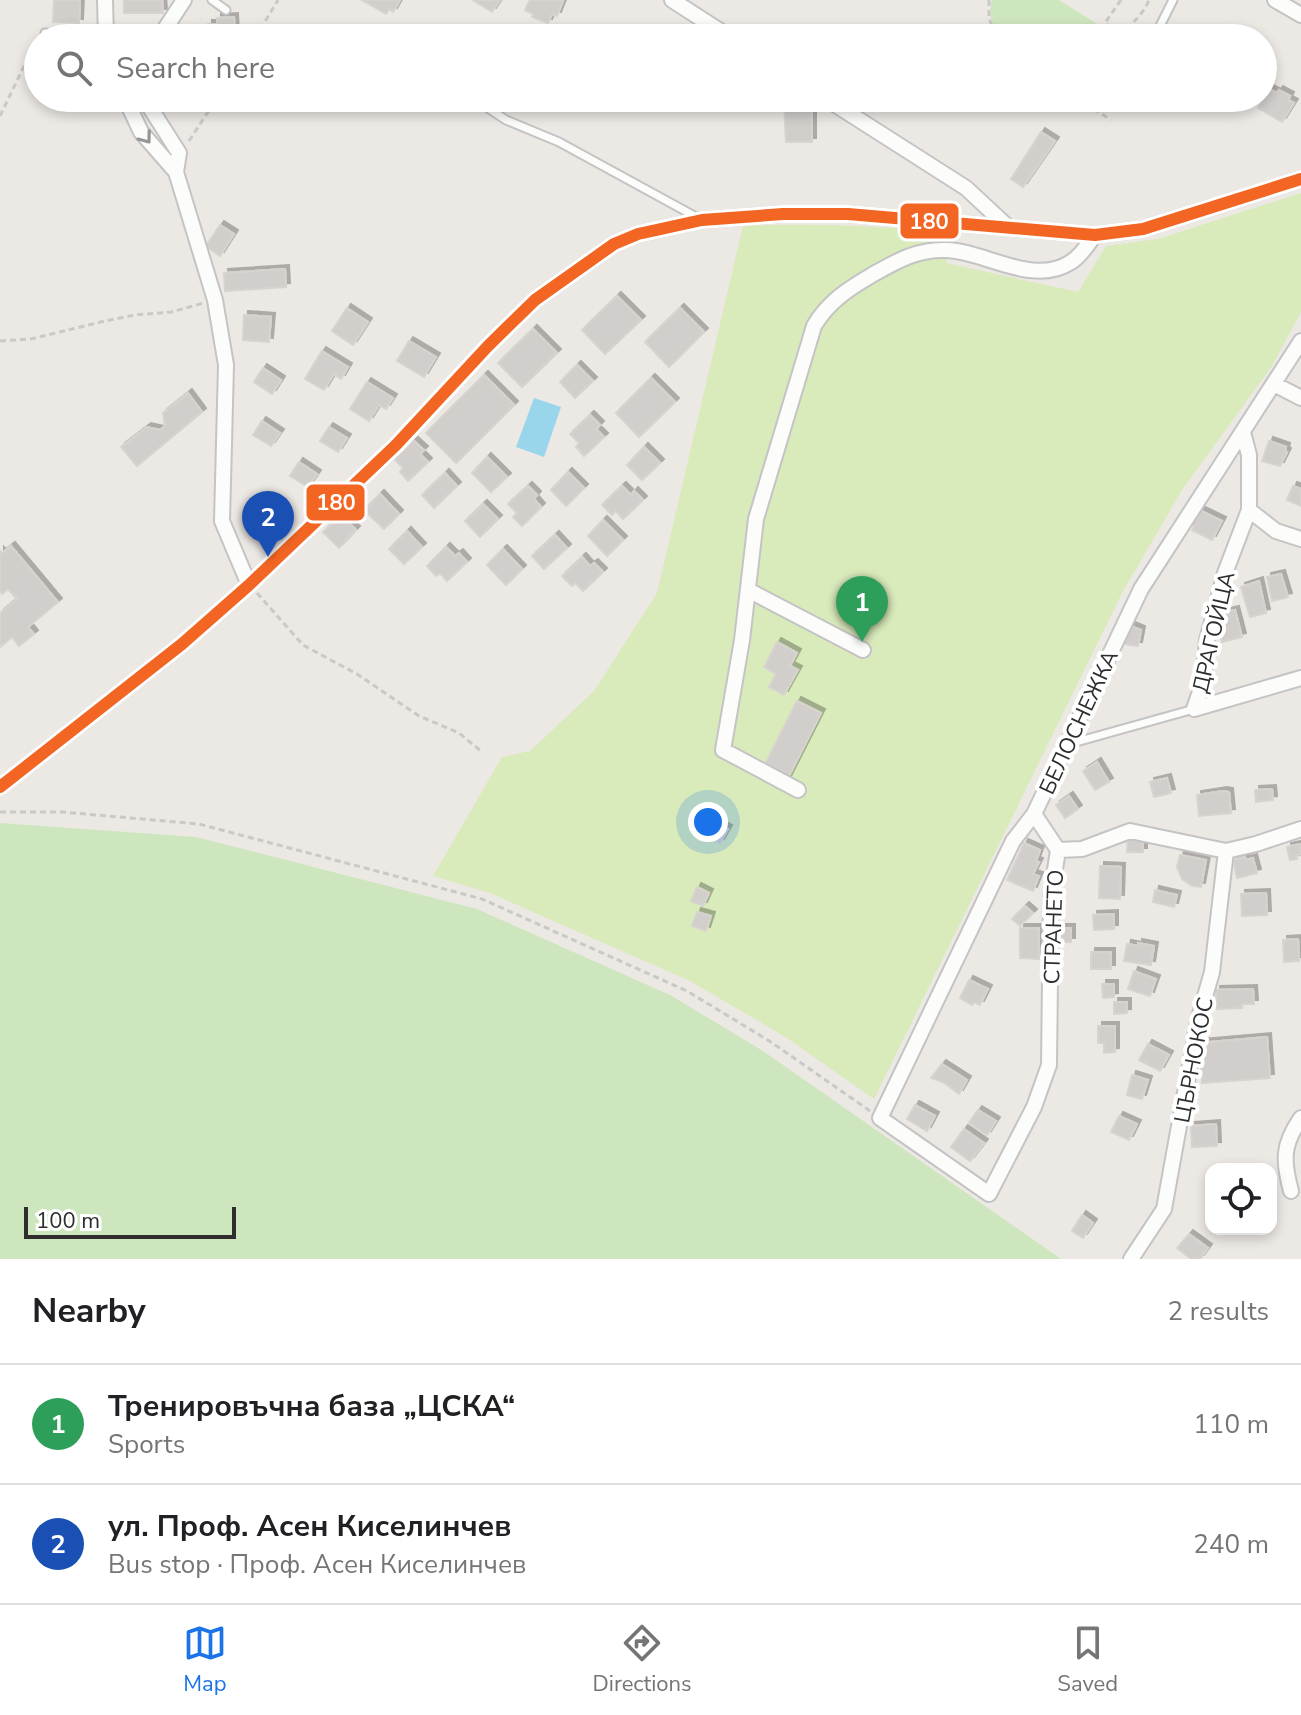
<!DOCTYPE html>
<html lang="en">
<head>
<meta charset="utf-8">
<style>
  :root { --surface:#fff; --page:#f6f6f6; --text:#202124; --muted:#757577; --line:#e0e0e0; --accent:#1a73e8 }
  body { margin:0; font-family:"Nunito Sans",sans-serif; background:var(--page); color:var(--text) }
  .controls { position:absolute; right:24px; bottom:24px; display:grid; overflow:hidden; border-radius:16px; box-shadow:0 4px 12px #0003 }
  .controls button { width:72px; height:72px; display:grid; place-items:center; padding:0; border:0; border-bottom:2px solid var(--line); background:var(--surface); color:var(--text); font:40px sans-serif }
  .scale { position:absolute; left:24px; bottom:20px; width:212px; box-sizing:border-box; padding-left:8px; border:4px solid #2e2e2e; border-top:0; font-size:22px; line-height:28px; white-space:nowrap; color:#2e2e2e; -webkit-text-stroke:6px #fff; paint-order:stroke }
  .you { position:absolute; left:708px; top:822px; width:28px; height:28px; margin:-20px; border:6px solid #fff; border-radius:50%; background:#1a73e8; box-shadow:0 0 0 12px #1a73e833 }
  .badge { display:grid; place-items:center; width:52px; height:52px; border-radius:50%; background:var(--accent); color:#fff; font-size:26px; font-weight:700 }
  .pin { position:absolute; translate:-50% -66px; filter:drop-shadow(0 2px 4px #0008) }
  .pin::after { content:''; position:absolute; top:42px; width:28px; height:24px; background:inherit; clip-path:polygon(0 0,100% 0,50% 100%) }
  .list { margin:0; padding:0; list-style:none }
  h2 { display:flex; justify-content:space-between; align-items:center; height:104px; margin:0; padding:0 32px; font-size:34px }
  h2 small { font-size:26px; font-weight:400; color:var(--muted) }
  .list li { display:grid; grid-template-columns:52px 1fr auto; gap:24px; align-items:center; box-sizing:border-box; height:120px; padding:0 32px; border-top:2px solid var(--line) }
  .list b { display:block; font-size:30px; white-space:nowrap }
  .list p { margin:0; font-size:26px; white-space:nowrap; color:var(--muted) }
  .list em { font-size:26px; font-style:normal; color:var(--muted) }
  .icon { flex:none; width:44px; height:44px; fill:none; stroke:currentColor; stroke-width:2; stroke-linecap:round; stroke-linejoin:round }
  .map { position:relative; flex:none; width:1301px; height:1259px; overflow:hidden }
  .search { position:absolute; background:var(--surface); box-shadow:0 4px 12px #0003; left:24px; right:24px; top:24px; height:88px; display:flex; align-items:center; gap:20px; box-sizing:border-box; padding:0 28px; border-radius:44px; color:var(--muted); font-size:30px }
  .sheet { height:344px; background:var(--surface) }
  nav { display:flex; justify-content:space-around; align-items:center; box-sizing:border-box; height:112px; border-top:2px solid var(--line); background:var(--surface); font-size:22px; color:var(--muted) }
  nav a { display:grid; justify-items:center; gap:4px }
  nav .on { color:var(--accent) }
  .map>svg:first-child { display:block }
  .green { fill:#cee6be }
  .pitch { fill:#d9eabb }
  .water { fill:#99d6ec }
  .building { fill:#d1cecb; stroke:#d7d4d0; stroke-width:2; filter:url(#shadow) }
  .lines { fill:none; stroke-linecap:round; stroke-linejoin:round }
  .lane-casing { stroke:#c5c4c5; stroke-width:11 }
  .street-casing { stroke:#c5c4c5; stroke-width:18 }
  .path { stroke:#c9c9c8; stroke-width:3; stroke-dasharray:6 4; stroke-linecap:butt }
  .lane { stroke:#fcfcfb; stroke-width:7 }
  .street { stroke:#fcfcfb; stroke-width:14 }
  .bus-1-casing { stroke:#fff; stroke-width:18 }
  .bus-1 { stroke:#f26522; stroke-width:12 }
  .oneway { stroke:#959594 }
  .labels { text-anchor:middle; stroke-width:8; stroke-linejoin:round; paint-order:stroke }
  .street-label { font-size:22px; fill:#2e2e2e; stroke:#fff }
  .line-badge { stroke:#fff; stroke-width:3 }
  .badge-label { font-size:22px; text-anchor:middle; font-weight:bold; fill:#fff }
</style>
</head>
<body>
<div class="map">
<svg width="1301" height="1259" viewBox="0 0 1301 1259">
  <defs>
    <filter id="shadow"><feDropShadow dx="4" dy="-4" stdDeviation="0" flood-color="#0004"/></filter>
  </defs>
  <rect width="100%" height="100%" fill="#ece8e4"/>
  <path class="green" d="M992,0H1059L1115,35H1120L1119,38H1002C992,26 988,15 992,0Z
    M0,823L196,837L477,909L670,995L763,1051L1061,1259H0Z"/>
  <path class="pitch" d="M1301,193V312L1272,366L1182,490L1122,593L874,1099L784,1036L690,981L490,893L433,876L502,757L530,751L594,691L657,593L743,226C814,223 883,226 954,233L946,263L1078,292L1106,246L1158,239Z"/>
  <path class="water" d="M534,398L561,407L544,457L516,447Z"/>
  <path class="building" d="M54,0H80L79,23L53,22Z
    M124,0H162L163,13H124Z
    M362,0H400L393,12L389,9L386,14Z
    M473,0H500L492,12Z
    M530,0H561L563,1L557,16L552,14L548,23L532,17L533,14L525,10Z
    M234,17L235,38H201V32H208V24H217V18Z
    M1269,89L1277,93L1279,90L1290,96L1288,100L1294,103L1282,122L1258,108Z
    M166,98H199V102L166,104Z
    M784,104H812V142H786Z
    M1041,132L1055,141L1023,187L1011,179Z
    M220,225L234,234L220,256L206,246Z
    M285,269L286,287L225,291L224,273Z
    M617,296L641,320L605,354L582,330Z
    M347,308L368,322L353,345L332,331Z
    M680,308L704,332L669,367L645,342Z
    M244,315L271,317L269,342L243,340Z
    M533,329L557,353L522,387L498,363Z
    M409,341L436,357L424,377L397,361Z
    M322,351L348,367L341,379L334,374L324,390L305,379Z
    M577,365L593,381L575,398L560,382Z
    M263,368L281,380L272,394L254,382Z
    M484,375L514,405L456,463L426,433Z
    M651,378L675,402L639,437L616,413Z
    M367,382L393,398L386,409L379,405L369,421L350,409Z
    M188,393L202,412L137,466L121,447L147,427L160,430L165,426L163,413Z
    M590,415L600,425L596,429L604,437L584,456L576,447L579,443L570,434Z
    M262,421L280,433L271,446L253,435Z
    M329,427L347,438L338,452L320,441Z
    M414,441L424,450L420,454L428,462L408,481L400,472L403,468L394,459Z
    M1269,441L1286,447L1285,451L1287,452L1280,466L1262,461Z
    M644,447L660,463L642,480L627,465Z
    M487,457L507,477L491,492L472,473Z
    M299,462L317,474L308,487L290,476Z
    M568,472L584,488L566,506L551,490Z
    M445,473L457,486L434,508L422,495Z
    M528,486L537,495L534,499L541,507L522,526L513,517L517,513L508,504Z
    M622,486L631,495L634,491L643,500L623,519L616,511L612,515L602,505Z
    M1293,486L1301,489V506L1287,500Z
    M380,494L399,514L384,529L364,510Z
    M262,502L280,513L271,527L253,516Z
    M483,504L498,519L480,537L465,521Z
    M1197,509L1222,521L1212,540L1192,530L1194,527L1189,524Z
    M341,515L356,530L339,548L323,532Z
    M603,520L623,540L607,556L588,536Z
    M407,531L422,547L404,564L389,549Z
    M555,535L567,548L544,569L532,556Z
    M11,546L58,602L28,627L34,634L19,646L12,637L0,647V613L17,599L8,589L2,594L0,591V551L2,553Z
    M446,547L455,556L459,553L467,562L447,581L440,573L436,576L427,566Z
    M503,549L522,569L506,585L487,565Z
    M582,557L590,566L594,563L603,572L583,591L575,583L572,586L562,576Z
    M1281,574L1288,597L1272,601L1267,577Z
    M1259,581L1266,613L1250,617L1241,587Z
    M1235,610L1242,637L1222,642L1214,615Z
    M1131,626L1141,630L1138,646L1124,644Z
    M777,642L797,653L790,666L798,670L784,695L769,687L776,674L764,667Z
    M797,701L821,713L787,780L763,768Z
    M1097,762L1109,782L1095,790L1083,771Z
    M1167,778L1171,793L1154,797L1150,782Z
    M1272,789L1273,800L1256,802L1255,790Z
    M1223,791L1229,792L1231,813L1199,816L1197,795Z
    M1069,796L1078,809L1065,818L1056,805Z
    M718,823L728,829L720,843L710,837Z
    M1128,838H1143V852H1127Z
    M1024,843L1040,850L1036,861L1039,862L1033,874L1039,876L1033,891L1007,880Z
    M1301,844V854L1296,855L1297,859L1290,860L1287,847Z
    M1180,855L1206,860L1201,887L1192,886L1182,879L1177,867Z
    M1245,857L1246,860L1253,858L1257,873L1237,878L1233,860Z
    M1100,866L1121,867L1120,899L1099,898Z
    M697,887L709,893L703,906L691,901Z
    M1155,890L1177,895L1174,907L1153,902Z
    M1266,893L1267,915L1242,916L1241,894Z
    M1025,906L1033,913L1020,926L1012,919Z
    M697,912L711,916L706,931L692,926Z
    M1114,914V929L1094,930L1093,915Z
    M1020,928H1039V959L1020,958Z
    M1055,928H1071V942H1055Z
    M1298,939L1299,961L1284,962L1283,940Z
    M1138,943L1154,946L1151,965L1124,961L1127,944L1138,946Z
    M1091,952H1111V969H1091Z
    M1134,971L1156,979L1150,996L1128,989Z
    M969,980L988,989L980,1005L974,1002L972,1005L960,998Z
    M1102,984H1114V997L1103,998Z
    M1253,989L1254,1004H1242V1008L1217,1009L1216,990Z
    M1114,1002H1127V1013L1114,1014Z
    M1098,1026H1115V1052L1104,1053V1043H1098Z
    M1267,1037L1270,1078L1202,1083L1199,1043Z
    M1148,1044L1169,1055L1160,1071L1139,1060Z
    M942,1064L967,1080L959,1094L943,1082L931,1078Z
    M1132,1075L1148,1080L1142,1099L1127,1095Z
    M915,1105L935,1116L927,1131L907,1119Z
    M978,1110L996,1121L987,1135L969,1123Z
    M1119,1116L1137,1124L1129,1140L1111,1132Z
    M1216,1124L1217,1146L1192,1147L1191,1126Z
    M964,1129L984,1143L970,1161L951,1147Z
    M1082,1215L1093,1223L1083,1238L1072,1231Z
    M1189,1234L1208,1248L1200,1259H1191L1177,1248Z"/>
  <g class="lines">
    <defs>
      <path id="lane" d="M212,0L226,10
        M45,33L106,37
        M1154,38L1173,0
        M473,98L506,120L559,142L700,219
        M1069,744L1194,709"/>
      <path id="street" d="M105,0L106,38
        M672,0L731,38
        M1275,0L1301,15
        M159,38L184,0
        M125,98L141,132L176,172L215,300L226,365L222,521L249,585
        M144,98L179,153L176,172
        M825,98L966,188L1009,228
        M1274,384L1301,398
        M1243,432L1249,455V510L1276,531L1301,539
        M748,590L863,650
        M1194,709L1204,680L1207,640L1225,573L1249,510
        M1194,709L1301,678
        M0,787L182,644L249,585L396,445L488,346L535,300L614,244L638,234L702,220L783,214H848L1095,235L1143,229L1301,179
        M798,790L723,750L742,640L756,519L814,326C828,302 848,289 872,275C897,261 917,249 946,250C985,251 1033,287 1071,262C1081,256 1088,244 1095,235
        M1034,814L1058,850
        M1058,850L1051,896L1049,1065L1034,1107L989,1194L880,1118L1013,841L1034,814L1141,589L1301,341
        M1058,850L1082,849L1130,831L1226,851L1256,844L1301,829
        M1291,1191C1283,1161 1282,1145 1301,1118
        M1131,1259L1164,1209L1198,1021L1212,972L1226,851"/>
    </defs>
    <use href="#lane" class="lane-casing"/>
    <use href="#street" class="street-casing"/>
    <path class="path" d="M989,0V18L997,38
      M1121,0L1105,23L1125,38
      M255,38L278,0
      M1122,38C1128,24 1141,19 1149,0
      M1077,98L1111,120
      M1097,98L1098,103L1102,100
      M1102,101L1114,103
      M0,116L24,66
      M189,141L217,98
      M0,341L31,339L105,321L135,315L171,312L204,303
      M257,593L303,645L357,674L419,716L459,733L481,751
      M0,812H62L199,824L482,899L687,991L771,1042L870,1111"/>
    <use href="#lane" class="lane"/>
    <use href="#street" class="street"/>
    <defs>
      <path id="bus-1" d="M0,787L182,644L249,585L396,445L488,346L535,300L614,244L638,234L702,220L783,214H848L1095,235L1143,229L1301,179"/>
    </defs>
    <use href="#bus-1" class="bus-1-casing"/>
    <use href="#bus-1" class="bus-1"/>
  </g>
  <defs><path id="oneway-chevron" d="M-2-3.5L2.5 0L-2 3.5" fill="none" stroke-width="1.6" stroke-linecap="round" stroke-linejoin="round" transform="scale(2)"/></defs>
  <use class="oneway" href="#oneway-chevron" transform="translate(146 138) rotate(53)"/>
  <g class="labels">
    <g class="street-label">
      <text transform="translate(1213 632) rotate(-77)" y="8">ДРАГОЙЦА</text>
      <text transform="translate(1078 722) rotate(-65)" y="8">БЕЛОСНЕЖКА</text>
      <text transform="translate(1053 927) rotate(-88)" y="8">СТРАНЕТО</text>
      <text transform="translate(1193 1060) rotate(-79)" y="8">ЦЪРНОКОС</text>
    </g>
  </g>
  <g class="line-badge">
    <rect x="899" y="202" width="61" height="38" rx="8" fill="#f26522"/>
    <rect x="305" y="483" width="61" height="39" rx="8" fill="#f26522"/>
  </g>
  <g class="badge-label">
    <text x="929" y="229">180</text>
    <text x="336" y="510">180</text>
  </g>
</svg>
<div class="controls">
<button><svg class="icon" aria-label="locate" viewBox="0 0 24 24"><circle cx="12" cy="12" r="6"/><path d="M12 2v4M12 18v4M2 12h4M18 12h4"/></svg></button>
</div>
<div class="scale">100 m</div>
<div class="you"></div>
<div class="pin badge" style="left:862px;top:642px;background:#2e9e5b">1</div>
<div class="pin badge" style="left:268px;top:557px;background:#1a4fb4">2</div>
<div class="search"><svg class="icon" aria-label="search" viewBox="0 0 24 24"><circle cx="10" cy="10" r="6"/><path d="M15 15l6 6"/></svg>Search here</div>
</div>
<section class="sheet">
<h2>Nearby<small>2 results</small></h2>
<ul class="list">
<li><span class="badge" style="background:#2e9e5b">1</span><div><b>Тренировъчна база „ЦСКА“</b><p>Sports</p></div><em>110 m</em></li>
<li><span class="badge" style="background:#1a4fb4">2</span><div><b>ул. Проф. Асен Киселинчев</b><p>Bus stop · Проф. Асен Киселинчев</p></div><em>240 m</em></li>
</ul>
</section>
<nav>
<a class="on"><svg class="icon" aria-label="map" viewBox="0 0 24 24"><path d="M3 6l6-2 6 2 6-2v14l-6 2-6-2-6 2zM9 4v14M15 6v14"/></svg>Map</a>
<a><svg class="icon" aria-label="directions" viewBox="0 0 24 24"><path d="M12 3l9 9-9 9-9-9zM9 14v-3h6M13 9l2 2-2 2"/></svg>Directions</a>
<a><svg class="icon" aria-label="saved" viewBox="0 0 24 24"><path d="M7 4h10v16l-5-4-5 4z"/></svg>Saved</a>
</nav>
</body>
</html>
